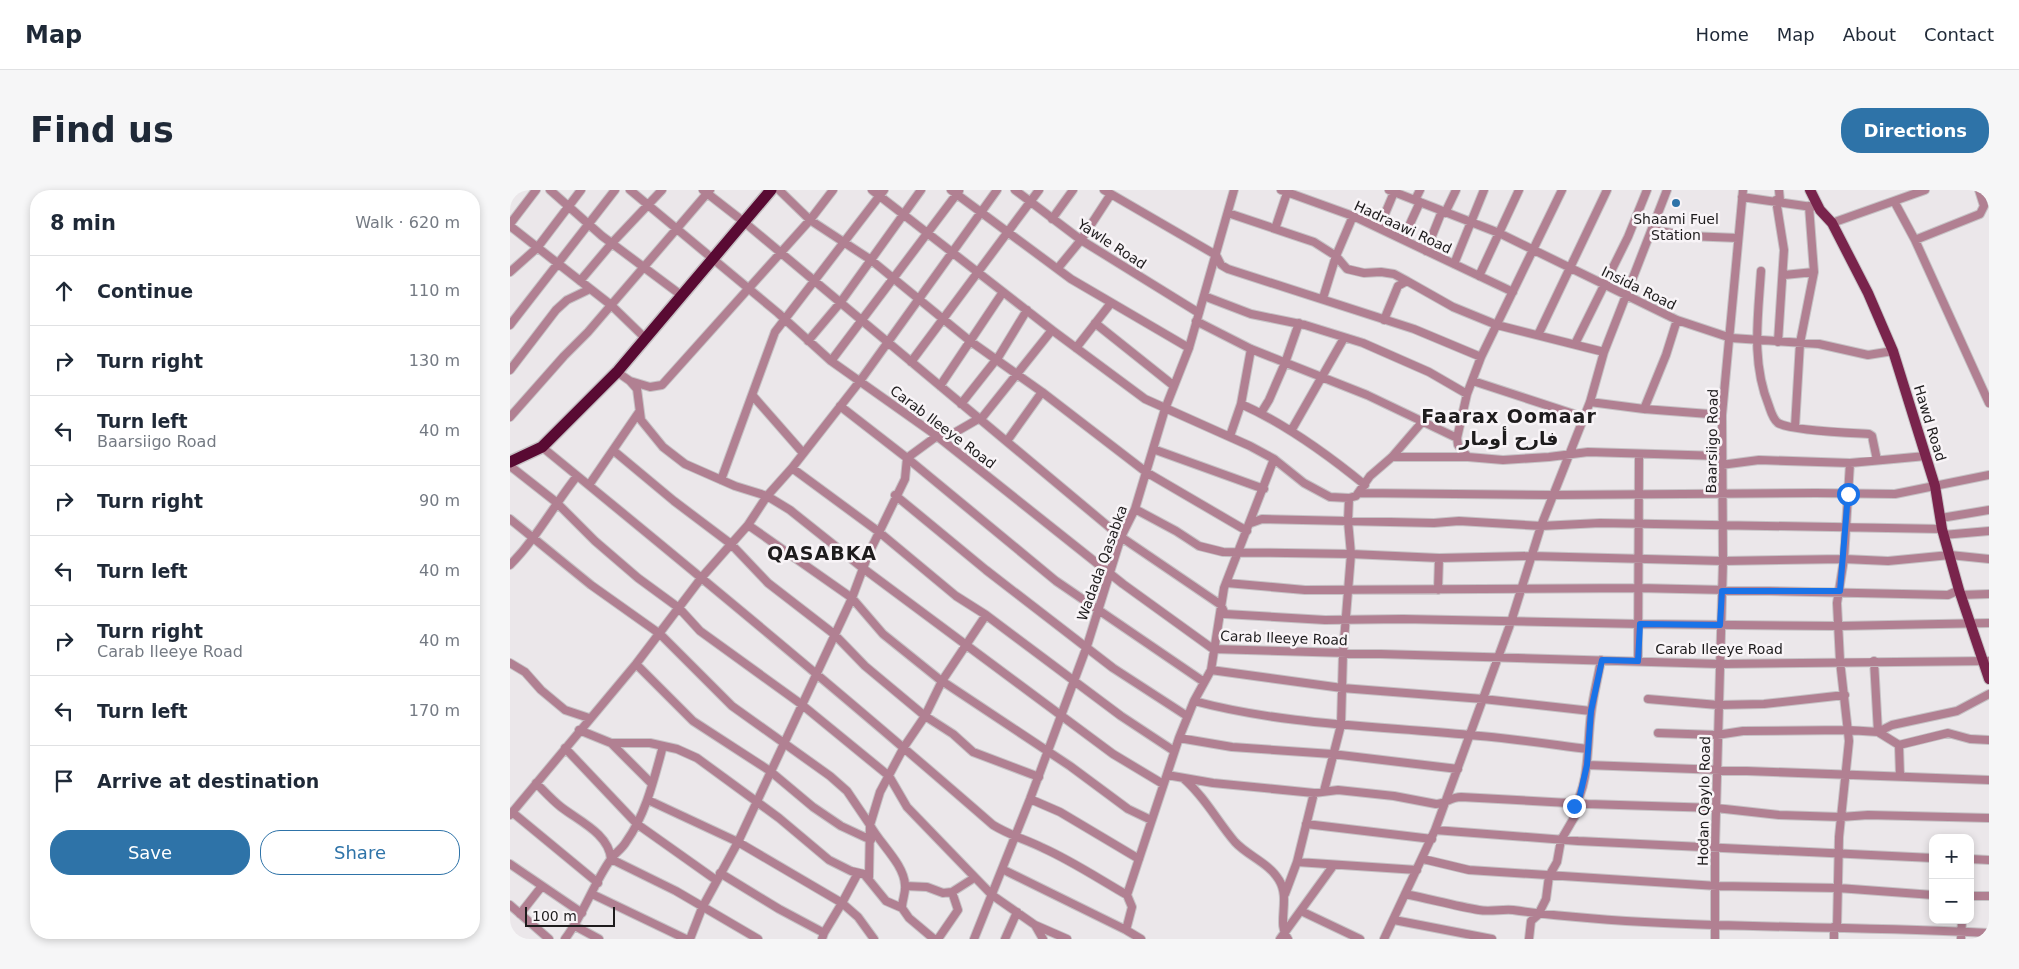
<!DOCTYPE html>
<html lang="en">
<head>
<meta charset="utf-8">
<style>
  :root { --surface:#fff; --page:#f6f6f7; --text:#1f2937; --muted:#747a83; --line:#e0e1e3; --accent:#2e73a8 }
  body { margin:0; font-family:"DejaVu Sans",Vazirmatn,sans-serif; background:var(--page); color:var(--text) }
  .controls { position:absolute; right:15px; bottom:15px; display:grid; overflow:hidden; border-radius:10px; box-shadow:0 2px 8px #0003 }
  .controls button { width:45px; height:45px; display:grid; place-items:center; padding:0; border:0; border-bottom:1px solid var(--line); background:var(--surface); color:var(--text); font:25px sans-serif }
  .scale { position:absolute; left:15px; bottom:12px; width:90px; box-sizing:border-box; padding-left:5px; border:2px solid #1e1c1d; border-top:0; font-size:14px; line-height:18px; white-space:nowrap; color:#1e1c1d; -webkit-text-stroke:4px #f8f4f7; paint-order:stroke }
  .stop { position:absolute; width:15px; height:15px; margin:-11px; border:4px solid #1a73e8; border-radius:50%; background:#fff }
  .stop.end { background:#1a73e8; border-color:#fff; box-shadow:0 1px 5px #0008 }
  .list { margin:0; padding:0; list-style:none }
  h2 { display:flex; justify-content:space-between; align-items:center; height:65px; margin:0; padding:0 20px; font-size:21px }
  h2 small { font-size:16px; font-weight:400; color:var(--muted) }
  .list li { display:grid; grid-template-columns:32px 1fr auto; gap:15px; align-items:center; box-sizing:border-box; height:70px; padding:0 20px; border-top:1px solid var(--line) }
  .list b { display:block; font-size:19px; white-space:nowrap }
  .list p { margin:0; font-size:16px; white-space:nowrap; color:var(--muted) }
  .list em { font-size:16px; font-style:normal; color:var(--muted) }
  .actions { display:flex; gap:10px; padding:15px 20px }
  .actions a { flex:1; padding:11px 0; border:1px solid var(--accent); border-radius:20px; text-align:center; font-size:18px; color:var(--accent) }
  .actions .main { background:var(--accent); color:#fff }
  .icon { flex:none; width:28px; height:28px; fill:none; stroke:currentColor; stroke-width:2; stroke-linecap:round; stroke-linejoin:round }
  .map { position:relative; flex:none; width:1479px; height:749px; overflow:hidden; border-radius:20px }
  header { display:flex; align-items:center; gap:30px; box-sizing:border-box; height:70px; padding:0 25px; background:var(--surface); border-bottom:1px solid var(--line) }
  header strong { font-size:24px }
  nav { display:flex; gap:28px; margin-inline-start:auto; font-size:18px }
  .intro { display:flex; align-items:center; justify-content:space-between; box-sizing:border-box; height:120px; padding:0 30px }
  h1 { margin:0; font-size:35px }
  .button { padding:12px 22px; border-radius:20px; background:var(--accent); color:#fff; font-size:18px; font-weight:700 }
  main { display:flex; gap:30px; padding:0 30px }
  aside { flex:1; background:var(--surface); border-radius:20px; box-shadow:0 2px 8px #0003 }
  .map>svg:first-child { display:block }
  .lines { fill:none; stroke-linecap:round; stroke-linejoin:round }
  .minor-casing { stroke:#c6c2c5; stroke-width:10 }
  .major-casing { stroke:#c6c2c5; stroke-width:12 }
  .highway-casing { stroke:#c6c2c5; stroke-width:14 }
  .minor { stroke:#b18092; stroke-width:8 }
  .major { stroke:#79244c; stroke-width:10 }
  .highway { stroke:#590a33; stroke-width:11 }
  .route { stroke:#1a73e8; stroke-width:6 }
  .poi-dot { fill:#2e73a8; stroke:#f8f4f7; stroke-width:2 }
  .labels { text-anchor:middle; stroke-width:5; stroke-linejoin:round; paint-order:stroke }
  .poi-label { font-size:14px; fill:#1e1c1d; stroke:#f8f4f7 }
  .street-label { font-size:14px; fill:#1e1c1d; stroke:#f8f4f7 }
  .district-label { font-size:19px; font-weight:bold; letter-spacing:1px; fill:#1e1c1d; stroke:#f8f4f7 }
</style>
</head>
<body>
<header>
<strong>Map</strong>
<nav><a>Home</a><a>Map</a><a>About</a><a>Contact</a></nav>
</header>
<div class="intro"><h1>Find us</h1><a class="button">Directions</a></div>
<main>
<aside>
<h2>8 min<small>Walk · 620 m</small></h2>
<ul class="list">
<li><svg class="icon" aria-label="ahead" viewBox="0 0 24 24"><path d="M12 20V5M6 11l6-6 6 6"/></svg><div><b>Continue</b></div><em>110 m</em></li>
<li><svg class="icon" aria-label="right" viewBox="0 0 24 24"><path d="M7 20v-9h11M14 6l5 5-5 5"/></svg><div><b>Turn right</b></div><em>130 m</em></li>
<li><svg class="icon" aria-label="left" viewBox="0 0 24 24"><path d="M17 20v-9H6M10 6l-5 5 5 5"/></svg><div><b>Turn left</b><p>Baarsiigo Road</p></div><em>40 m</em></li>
<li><svg class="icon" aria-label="right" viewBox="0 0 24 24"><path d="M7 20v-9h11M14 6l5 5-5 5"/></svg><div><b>Turn right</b></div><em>90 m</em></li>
<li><svg class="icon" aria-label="left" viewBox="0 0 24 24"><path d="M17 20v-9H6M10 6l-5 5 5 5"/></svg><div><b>Turn left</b></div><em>40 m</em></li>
<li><svg class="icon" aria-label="right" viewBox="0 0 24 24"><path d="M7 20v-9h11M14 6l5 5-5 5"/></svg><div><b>Turn right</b><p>Carab Ileeye Road</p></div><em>40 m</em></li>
<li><svg class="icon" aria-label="left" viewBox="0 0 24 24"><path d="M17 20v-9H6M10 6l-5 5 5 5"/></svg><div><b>Turn left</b></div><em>170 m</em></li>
<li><svg class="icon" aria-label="arrive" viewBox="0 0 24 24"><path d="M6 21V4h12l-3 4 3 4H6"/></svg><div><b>Arrive at destination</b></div></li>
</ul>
<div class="actions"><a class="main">Save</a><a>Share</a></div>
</aside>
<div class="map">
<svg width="1479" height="749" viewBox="0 0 1479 749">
  <rect width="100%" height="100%" fill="#ebe7ea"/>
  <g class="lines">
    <defs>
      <path id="minor" d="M40,0L92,46L171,105
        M120,0L268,123L321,171L427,246L613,394L703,459L1209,474L1479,471
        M193,0L234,32L611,347L711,415L715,424L815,430L893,429L1129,434L1329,436L1479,433
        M269,0L300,30L361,70L460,151L532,202L636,282L737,341
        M362,0L542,140L635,209L740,256L764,269L794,293L820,307L839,308L846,306L860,286L882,267L913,231
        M441,0L561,89L679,158
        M505,0L571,50L689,123
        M594,0L706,65L711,75L718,79L904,139L971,167
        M771,0L843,26L1003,102
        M879,0L989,43L1167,130L1221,148L1309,154L1358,165L1383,161
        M1052,0L971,167L957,204L947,248L948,255L958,267L993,270L1039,267L1078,262L1211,266
        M1269,0L1270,11
        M1232,7L1302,17
        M905,10L910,0
        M1266,10L1274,60L1268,152
        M1384,11L1405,50L1479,213
        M718,23L804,52L826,66L837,79L854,83L871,82L884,84L897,91
        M935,23L946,0
        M542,29L563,0
        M1322,33L1415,0
        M0,34L26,0
        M0,36L101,115L135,148
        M869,38L885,0
        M765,39L778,0
        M1143,40L1179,46L1228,48
        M893,49L910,12
        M1405,50L1470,24L1474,16L1469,0
        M916,61L932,21
        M944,74L974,0
        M548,78L571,50L601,4
        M1251,81C1248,128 1241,172 1259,216C1261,222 1263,229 1268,233C1281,241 1341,243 1359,244L1362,246L1367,270
        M0,82L27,58L71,0
        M1274,85L1304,82
        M969,86L1009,0
        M70,91L102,53L152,0
        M694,106L741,124L795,135L853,153L919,182L957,204
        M813,108L826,66L843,26
        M874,130L888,96L897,91L943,117L987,135L1094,162
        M686,131L741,159L857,205L947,248
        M585,133L664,196
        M0,135L105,0
        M1028,145L1097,0
        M298,151L330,113L411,0
        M1065,154L1118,47L1137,0
        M566,158L601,113
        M321,171L449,1
        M401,172L529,0
        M0,180L46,120L57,110L80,99
        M107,182L120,191L127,199L131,230L153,257L175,274L225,296L257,306L280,320L354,379L603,564L653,594
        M120,191L140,197L152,195L300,30L323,0
        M963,191L1073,227
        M430,196L493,102
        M243,206L293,263
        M1080,212L1134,219L1212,225
        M451,214L489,166L517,120
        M731,214C776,234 817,264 855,295
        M330,216L397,268L546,391L694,492
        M1134,219L1156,165L1167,130
        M751,223L759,210L775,173L789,133
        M0,227L54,166L78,142L200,0
        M471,229L542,140
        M1285,237L1290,153L1304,82L1299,16
        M781,241L834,148
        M720,246L731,214L741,159
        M497,251L532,202
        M32,257C184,381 335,506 483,635C501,646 515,649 533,658C562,671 589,689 617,705L669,548L684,511L701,480L714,398L764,269
        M643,259L754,299
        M104,261L164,311L221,354L258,393L324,444L355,476L415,526L443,544L463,562L529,587
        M882,267H958
        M1211,275L1249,270L1340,273L1416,266
        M0,276L46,312L85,351L128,388L169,418L190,441L291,514L379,586L397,617L482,705L525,735L557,749
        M282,278L369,342L446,406L476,425L611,526L664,561
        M211,290L265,142L374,0
        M79,295L129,222
        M849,303L1042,305L1306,303L1385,304L1479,285
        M385,305L476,380L603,478L677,526
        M625,319L666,341L689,356L713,362L841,364L929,368L1021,366L1213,371L1334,369L1378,371L1440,365L1479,369
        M1431,328L1479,320
        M0,329L81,395L150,444L222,516L320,586L337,601L360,635L359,687
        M741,333L752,329L924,333L949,331L1031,336L1090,333L1432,339
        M238,335L342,408L373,444L429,489L560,576L618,619L641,630
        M1433,345L1479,341
        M0,375C26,349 44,315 67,286
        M717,393L795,400L1128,398L1438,405L1449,400
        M928,400L929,368
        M1450,405L1479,404
        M1128,471L1129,265
        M1364,471L1368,542
        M0,473L15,482L31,500L55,520L79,528
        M126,474L183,531L260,581L303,617L331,636L361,650
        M701,480L832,498L973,509L1081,521
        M1138,509L1208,515L1254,514L1335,505
        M684,511C774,535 867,536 959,545C999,548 1038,554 1077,559
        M69,540L101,553H140L167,559L187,568L269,628L319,670L341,681L354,684L376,711L392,718
        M1368,542L1382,535L1447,521L1479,504
        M1148,543L1207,545L1233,541L1338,540L1368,542L1389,555L1390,586
        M669,548L722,557L822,564L948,579
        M101,553L142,594
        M1389,555L1438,543L1460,549L1479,550
        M55,558L127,634L206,690
        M1077,575L1479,590
        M657,585L703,593L804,603L828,600L884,606L926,614C935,614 941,607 951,607L1077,614L1206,618L1269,625L1331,627L1358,625L1479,628
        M674,589C695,607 707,631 725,652C738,666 759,673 769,690C781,709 766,734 778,749
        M26,593C34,601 42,610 51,617C69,631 99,644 101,669L166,701L248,749
        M814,601L831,535L833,463L841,364L838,331L839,308
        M520,609L550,622L629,669
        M138,610L228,652L332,713L314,743
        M2,622L88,693
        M0,625L126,474L192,387L238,335L257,306L282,278L350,191L487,0
        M796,634L922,649
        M925,640L1068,651L1423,668
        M913,669L959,680L1207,696L1328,698L1423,705
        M1460,669L1479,670
        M787,672L907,680
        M0,674L72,723
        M492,679L616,740
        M210,683L269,719L314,743L312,749
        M348,683L332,713L348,727L364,749
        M395,696L417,697L433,703L442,702L464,688
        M82,704L176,749
        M775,704L787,672L804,603
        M895,704C920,709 945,716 969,720C980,722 992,719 1003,720C1160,741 1321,734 1479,743
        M617,705L622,717L616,740L631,749
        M1460,706H1479
        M0,715L39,749
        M791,721L850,749
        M10,724L32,696
        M884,730L982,749
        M525,735L533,749
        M65,736L89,749
        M1327,737L1329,647L1339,551L1330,471L1327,413L1334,369L1340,273
        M55,749C74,724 83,694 101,669C105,663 112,659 116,652C136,624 144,589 153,556
        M180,749L192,718L228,652L342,408L358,365L395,289L397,268L427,246L444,243L470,228
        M424,749L399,728L392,718C392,710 396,703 395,695C394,674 370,654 360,635L370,602L394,557L415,526L432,491L476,425
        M428,749L448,720L442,702
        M464,749L520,609L577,456L611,347L625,319L655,219L679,158L724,0
        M495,749L507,722
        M770,749L823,676
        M874,749L925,640L1001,432L1031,336L1080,212L1094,162L1157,0
        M1019,749L1021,731L1028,725L1036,709L1039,686L1047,672L1051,650L1065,626L1063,618C1080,596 1077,551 1081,524C1083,506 1088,488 1091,470
        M1205,749V658L1213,371L1212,225L1233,0
        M1324,749V737
        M1451,749L1452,730"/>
      <path id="major" d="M1300,0L1310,20L1322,33L1358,103L1383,161L1425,296L1432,339L1449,400L1479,489"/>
      <path id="highway" d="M0,272L32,257L107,182L261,0"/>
    </defs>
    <use href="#minor" class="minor-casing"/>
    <use href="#major" class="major-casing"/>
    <use href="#highway" class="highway-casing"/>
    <use href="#minor" class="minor"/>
    <use href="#major" class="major"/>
    <use href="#highway" class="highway"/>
  </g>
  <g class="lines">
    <path class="route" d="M1064,616L1068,614L1077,575L1081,521L1092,470L1128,471L1130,434L1210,435L1212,401H1330L1338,304"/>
  </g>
  <circle class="poi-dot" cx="1166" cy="13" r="5"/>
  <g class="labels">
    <g class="poi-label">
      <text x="1166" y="34">Shaami Fuel<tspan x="1166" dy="16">Station</tspan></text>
    </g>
    <g class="street-label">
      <text transform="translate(893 37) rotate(25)" y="5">Hadraawi Road</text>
      <text transform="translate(602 54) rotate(33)" y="5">Yawle Road</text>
      <text transform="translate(1129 98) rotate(26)" y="5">Insida Road</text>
      <text transform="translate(1420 233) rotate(73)" y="5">Hawd Road</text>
      <text transform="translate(433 237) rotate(37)" y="5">Carab Ileeye Road</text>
      <text transform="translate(1202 251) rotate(-89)" y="5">Baarsiigo Road</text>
      <text transform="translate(592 373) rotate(-70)" y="5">Wadada Qasabka</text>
      <text transform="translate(774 448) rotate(2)" y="5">Carab Ileeye Road</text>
      <text x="1209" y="464">Carab Ileeye Road</text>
      <text transform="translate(1194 611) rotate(-89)" y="5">Hodan Qaylo Road</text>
    </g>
    <g class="district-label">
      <text x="999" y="233">Faarax Oomaar<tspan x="999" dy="22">فارح أومار</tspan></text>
      <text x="312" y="370">QASABKA</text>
    </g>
  </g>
</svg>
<div class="controls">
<button>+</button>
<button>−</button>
</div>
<div class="scale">100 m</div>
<div class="stop" style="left:1338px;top:304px"></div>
<div class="stop end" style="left:1064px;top:616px"></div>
</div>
</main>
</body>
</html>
